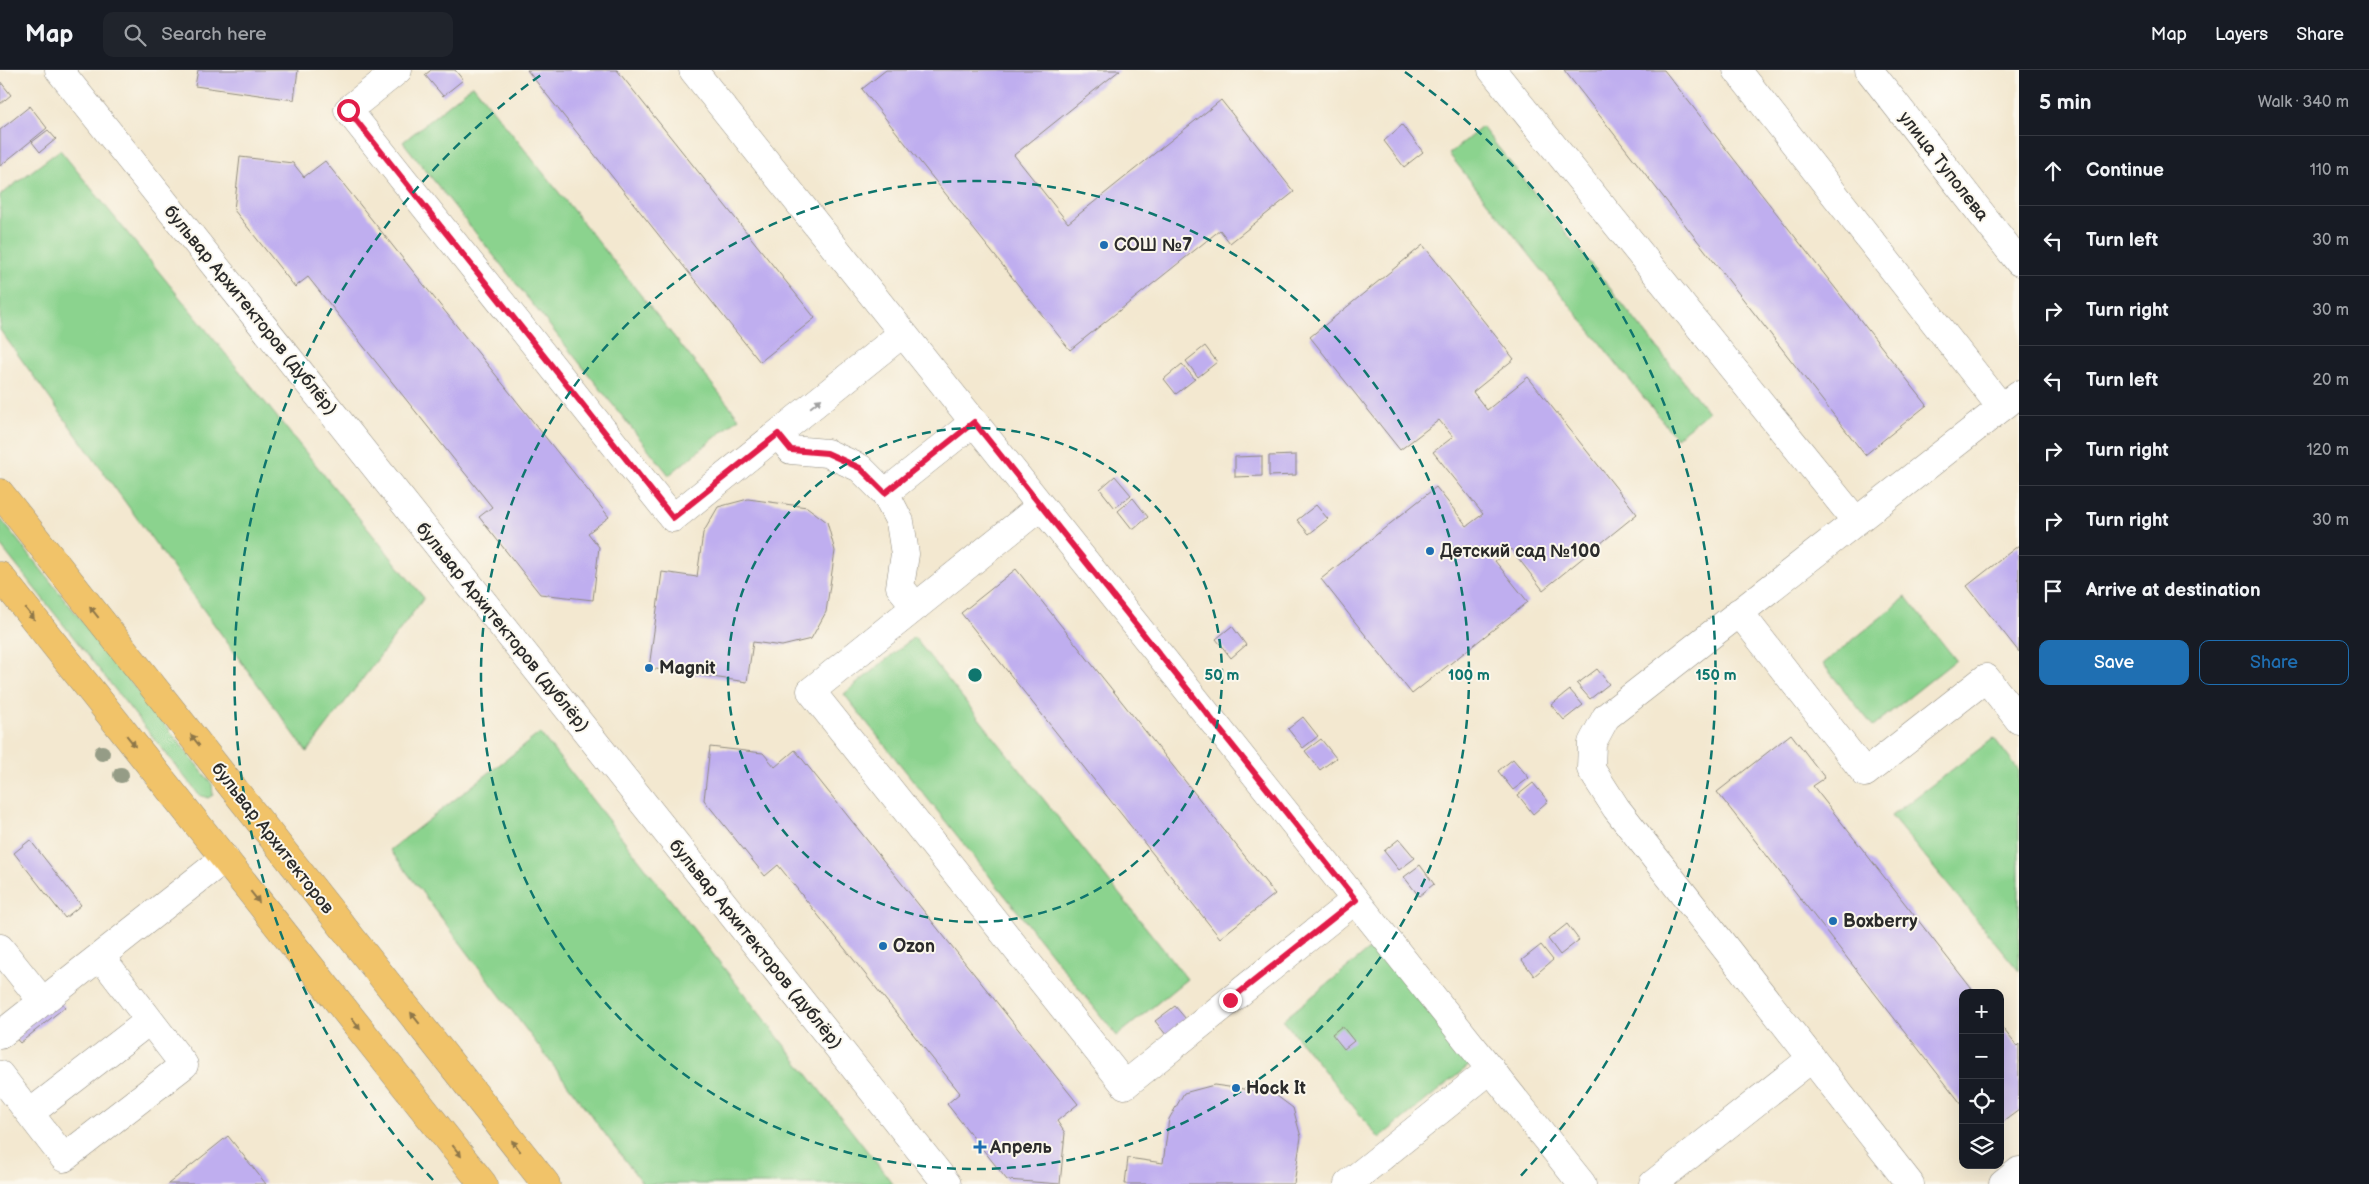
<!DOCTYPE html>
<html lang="en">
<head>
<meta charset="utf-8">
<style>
  :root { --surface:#171b24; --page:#20242c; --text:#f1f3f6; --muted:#9ea1a6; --line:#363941; --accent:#1f6fb2 }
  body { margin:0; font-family:"Balsamiq Sans",sans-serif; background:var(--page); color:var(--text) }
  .controls { position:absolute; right:15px; bottom:15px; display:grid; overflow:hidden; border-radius:10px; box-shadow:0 5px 20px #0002 }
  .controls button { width:45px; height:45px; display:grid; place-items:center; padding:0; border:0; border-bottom:1px solid var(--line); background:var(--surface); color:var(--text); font:25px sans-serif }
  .stop { position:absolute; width:15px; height:15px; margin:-11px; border:4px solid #e11d48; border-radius:50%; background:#fff }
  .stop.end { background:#e11d48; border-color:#fff; box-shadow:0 1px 5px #0008 }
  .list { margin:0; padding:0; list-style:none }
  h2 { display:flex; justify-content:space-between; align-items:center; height:65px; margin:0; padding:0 20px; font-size:21px }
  h2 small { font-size:16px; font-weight:400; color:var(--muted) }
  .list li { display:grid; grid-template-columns:32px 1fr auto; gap:15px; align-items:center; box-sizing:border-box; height:70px; padding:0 20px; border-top:1px solid var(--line) }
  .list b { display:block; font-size:19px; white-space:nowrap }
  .list em { font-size:16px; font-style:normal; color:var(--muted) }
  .actions { display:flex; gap:10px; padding:15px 20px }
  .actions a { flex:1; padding:11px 0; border:1px solid var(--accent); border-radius:10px; text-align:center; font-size:18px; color:var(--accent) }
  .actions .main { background:var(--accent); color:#fff }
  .icon { flex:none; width:28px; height:28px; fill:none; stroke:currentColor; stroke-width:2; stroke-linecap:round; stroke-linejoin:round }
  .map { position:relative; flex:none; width:2019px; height:1114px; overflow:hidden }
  header { display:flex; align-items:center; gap:30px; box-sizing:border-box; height:70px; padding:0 25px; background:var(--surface); border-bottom:1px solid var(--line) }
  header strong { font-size:24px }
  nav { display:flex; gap:28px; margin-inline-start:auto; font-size:18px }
  .search { width:350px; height:45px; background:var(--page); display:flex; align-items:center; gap:12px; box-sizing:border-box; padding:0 18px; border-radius:10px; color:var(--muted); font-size:19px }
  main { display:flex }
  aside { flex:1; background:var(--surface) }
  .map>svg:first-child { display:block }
  .green { fill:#8bd38e; stroke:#5b7f5c }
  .building { fill:#bfaeef }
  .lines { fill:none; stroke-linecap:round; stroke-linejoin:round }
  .minor-casing { stroke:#8f8a7e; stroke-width:29 }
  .major-casing { stroke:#8f8a7e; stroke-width:29 }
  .minor { stroke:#fff; stroke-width:28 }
  .major { stroke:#f1c369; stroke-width:28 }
  .tree { fill:#959c86 }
  .oneway { fill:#a0a0a0 }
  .oneway2 { fill:#8e774a }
  .route { stroke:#e11d48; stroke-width:6 }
  .ring { fill:none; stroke:#0f766e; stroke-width:2.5; stroke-dasharray:9 6 }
  .poi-dot { fill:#1f6fb2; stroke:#fbf7ec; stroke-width:2 }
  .labels { text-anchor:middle; stroke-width:4; stroke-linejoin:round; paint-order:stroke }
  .street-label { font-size:18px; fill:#2b2b2b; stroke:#fbf7ec }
  .poi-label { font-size:18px; font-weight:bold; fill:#2b2b2b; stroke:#fbf7ec; text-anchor:start }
  .centre { fill:#0f766e; stroke:#fbf7ec; stroke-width:2.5 }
  .ring-label { font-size:15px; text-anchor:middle; font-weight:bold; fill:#0f766e; stroke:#fbf7ec; stroke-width:4; stroke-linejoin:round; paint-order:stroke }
</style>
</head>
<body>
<header>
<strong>Map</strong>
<div class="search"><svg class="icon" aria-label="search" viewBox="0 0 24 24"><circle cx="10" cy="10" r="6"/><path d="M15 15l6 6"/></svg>Search here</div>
<nav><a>Map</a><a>Layers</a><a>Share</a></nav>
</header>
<main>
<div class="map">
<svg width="2019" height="1114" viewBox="0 0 2019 1114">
  <rect width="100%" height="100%" fill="#fbf7ec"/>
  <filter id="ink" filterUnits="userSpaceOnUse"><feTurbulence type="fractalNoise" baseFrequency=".02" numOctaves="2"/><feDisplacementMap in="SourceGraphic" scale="10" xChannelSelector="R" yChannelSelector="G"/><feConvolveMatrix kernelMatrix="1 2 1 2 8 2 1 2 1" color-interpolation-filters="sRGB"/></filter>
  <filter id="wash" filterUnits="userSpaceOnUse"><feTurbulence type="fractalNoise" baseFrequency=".0096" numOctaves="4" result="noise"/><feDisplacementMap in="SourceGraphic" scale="20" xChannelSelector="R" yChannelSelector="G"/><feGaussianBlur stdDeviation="1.12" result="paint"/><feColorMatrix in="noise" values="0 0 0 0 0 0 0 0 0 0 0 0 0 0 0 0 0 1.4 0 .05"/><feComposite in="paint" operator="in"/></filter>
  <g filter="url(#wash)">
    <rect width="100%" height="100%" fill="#f3e8d0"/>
    <path class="green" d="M473,15L739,348L669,405L403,72Z
      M1482,57L1708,342L1676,368L1449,84Z
      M60,80L424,528L307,682L0,260V125Z
      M0,448L212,714L213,725L208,728L199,725L0,475Z
      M1906,527L1956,590L1873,656L1823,594Z
      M914,567L1187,909L1117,966L844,624Z
      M540,663L893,1114H643L390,780Z
      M1994,668L2019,701V901L1891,746Z
      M1375,875L1471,994L1379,1068L1283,950Z"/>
    <g id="blocks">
      <path class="building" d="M198,0H298L294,30L195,16Z
        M431,0H455L463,10L443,26L425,5Z
        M527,0H617L815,248L760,292Z
        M886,0H1120L1014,85L1068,153L1221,30L1294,122L1230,173L1220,160L1070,280L862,19Z
        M1564,0H1664L1927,335L1865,385Z
        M0,11L11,25L0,34Z
        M30,36L47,58L0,96V60Z
        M1402,55L1423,82L1404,97L1384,71Z
        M48,60L56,69L40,82L32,72Z
        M240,87L293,93L304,107L325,91L574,403L609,447L588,463L599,477L593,530L540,524L479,447L492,437L308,207L295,217L234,140Z
        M1423,175L1514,289L1473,322L1487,340L1528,307L1637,444L1543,520L1511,479L1495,491L1528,532L1412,624L1321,509L1436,417L1467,456L1483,444L1433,382L1453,367L1439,350L1400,380L1310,267Z
        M1205,276L1217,292L1198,307L1186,291Z
        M1182,294L1195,309L1176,324L1164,309Z
        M1296,385V405L1269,406V386Z
        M1262,386V406L1235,407V387Z
        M1115,406L1131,425L1115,438L1100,419Z
        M1133,428L1148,447L1133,460L1118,441Z
        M748,429L807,437L827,452L835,481L826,542L811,569L782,576L753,572L747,612L649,598L662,502L697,507L703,463L718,437Z
        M1316,435L1328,449L1309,464L1297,450Z
        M2019,475V582L1967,516Z
        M1016,499L1275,824L1220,868L961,543Z
        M1232,556L1246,575L1231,588L1216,569Z
        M1597,599L1609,614L1590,629L1577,614Z
        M1570,620L1583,635L1564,650L1551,635Z
        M1303,647L1318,666L1303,678L1288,659Z
        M1791,664L1825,708L1813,716L1975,923H1963V1036L1717,722Z
        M1321,669L1336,688L1320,700L1305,681Z
        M710,677L763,683L775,697L795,680L1078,1034L1057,1051L1065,1063L1060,1114L1007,1110L947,1034L960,1023L778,795L765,806L704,730Z
        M1513,689L1529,708L1513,720L1498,701Z
        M1533,713L1548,731L1533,744L1518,725Z
        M1399,769L1415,788L1399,800L1384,781Z
        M30,770L81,835L65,848L14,783Z
        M1420,795L1434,814L1419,826L1404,807Z
        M1567,854L1579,870L1560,885L1548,869Z
        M1541,875L1553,890L1534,906L1522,890Z
        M56,926L65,937L20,973L10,962Z
        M1175,936L1191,955L1171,971L1155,951Z
        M2000,955L2017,976L2019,974V1040L2000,1054Z
        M1342,956L1354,971L1344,979L1332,964Z
        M1214,1015L1273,1023L1293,1038L1301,1067L1294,1114H1125L1128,1088L1163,1093L1169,1049L1184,1023Z
        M228,1066L266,1114H168Z"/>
    </g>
  </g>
  <g filter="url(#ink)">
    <use href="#blocks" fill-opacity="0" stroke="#8f8a7e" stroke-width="1"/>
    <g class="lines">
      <defs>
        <path id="minor" d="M59,0L947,1114
          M398,0L348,40L673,448L903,263
          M693,0L1582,1114
          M1492,0L1856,451
          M1737,0L2001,337
          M1869,0L2019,192
          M778,364L791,380L827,383L860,398L885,423L900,452L905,484L900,517L916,537
          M885,423L974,352
          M1041,436L811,621L1125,1015L1355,830
          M1739,542L1865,703L1986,608L2019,650
          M0,878L43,932
          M0,965L225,788
          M0,1005L64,1088L184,995L101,887
          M30,1043L149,951
          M1348,1114L1491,999
          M1653,1114L1812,988
          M1910,1114L1616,738L1591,699L1592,673L1606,647L2019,324
          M2003,1114L2019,1101"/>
        <path id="major" d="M0,423L546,1114
          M0,506L483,1114"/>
      </defs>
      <use href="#minor" class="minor-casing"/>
      <use href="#major" class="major-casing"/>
      <use href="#minor" class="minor"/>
      <use href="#major" class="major"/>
    </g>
    <g class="tree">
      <circle cx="102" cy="683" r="8"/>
      <circle cx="121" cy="705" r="8"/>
    </g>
    <defs><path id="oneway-solid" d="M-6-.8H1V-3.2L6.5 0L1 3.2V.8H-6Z" transform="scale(1.25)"/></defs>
    <use class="oneway" href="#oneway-solid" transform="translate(816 333) rotate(-39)"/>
    <g class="oneway2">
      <use href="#oneway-solid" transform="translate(94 542) rotate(-128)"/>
      <use href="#oneway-solid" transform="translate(30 544) rotate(52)"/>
      <use href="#oneway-solid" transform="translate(195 670) rotate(-128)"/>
      <use href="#oneway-solid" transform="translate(131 671) rotate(52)"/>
      <use href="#oneway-solid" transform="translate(255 827) rotate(52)"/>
      <use href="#oneway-solid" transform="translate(415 948) rotate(-128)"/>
      <use href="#oneway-solid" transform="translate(356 954) rotate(52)"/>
      <use href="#oneway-solid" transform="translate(516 1076) rotate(-128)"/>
      <use href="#oneway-solid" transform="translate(457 1081) rotate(52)"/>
    </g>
  </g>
  <g class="lines" filter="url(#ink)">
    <path class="route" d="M348,40L673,448L778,364L791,380L827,383L860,398L885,423L974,352L1356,830L1230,930"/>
  </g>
  <g class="ring">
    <circle cx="975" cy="605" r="247"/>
    <circle cx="975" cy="605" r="494"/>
    <path d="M433 1110A741 741 0 0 1 545 2M1405 2A741 741 0 0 1 1517 1110"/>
  </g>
  <g class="poi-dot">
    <circle cx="1104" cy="175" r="5"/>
    <circle cx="1430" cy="481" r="5"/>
    <circle cx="649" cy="598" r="5"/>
    <circle cx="1833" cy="851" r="5"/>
    <circle cx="883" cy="876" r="5"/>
    <circle cx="1236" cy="1018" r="5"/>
    <path d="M977.5 1069.5h5v5h5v5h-5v5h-5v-5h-5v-5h5z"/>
  </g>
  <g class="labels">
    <g class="street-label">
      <text transform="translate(1944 96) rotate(52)" y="6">улица Туполева</text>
      <text transform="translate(251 240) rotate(51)" y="6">бульвар Архитекторов (дублёр)</text>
      <text transform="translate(503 557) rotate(51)" y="6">бульвар Архитекторов (дублёр)</text>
      <text transform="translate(273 768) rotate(52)" y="6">бульвар Архитекторов</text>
      <text transform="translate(756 874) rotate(51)" y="6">бульвар Архитекторов (дублёр)</text>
    </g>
    <g class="poi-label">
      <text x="1114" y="181">СОШ №7</text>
      <text x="1440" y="487">Детский сад №100</text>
      <text x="659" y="604">Magnit</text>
      <text x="1843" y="857">Boxberry</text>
      <text x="893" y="882">Ozon</text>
      <text x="1246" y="1024">Hock It</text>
      <text x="990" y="1083">Апрель</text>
    </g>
  </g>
  <circle cx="975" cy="605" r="8" class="centre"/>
  <g class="ring-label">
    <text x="1222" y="610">50 m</text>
    <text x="1469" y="610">100 m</text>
    <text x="1716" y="610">150 m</text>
  </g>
</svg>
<div class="controls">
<button>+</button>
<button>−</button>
<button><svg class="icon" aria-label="locate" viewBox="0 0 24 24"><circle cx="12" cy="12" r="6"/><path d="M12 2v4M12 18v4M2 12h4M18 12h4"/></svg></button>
<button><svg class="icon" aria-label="layers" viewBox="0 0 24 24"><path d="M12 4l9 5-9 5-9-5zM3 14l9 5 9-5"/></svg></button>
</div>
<div class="stop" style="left:348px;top:40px"></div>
<div class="stop end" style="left:1230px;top:930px"></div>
</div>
<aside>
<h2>5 min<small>Walk · 340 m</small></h2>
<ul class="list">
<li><svg class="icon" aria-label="ahead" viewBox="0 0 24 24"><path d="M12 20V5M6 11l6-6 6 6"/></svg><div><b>Continue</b></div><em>110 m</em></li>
<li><svg class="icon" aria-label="left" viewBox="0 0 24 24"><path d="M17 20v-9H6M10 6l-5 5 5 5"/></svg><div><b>Turn left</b></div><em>30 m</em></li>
<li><svg class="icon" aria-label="right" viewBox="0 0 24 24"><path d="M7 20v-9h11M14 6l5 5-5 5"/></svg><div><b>Turn right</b></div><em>30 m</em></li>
<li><svg class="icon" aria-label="left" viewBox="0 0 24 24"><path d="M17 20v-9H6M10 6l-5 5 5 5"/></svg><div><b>Turn left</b></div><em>20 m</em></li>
<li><svg class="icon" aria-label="right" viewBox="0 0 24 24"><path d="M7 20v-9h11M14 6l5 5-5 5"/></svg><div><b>Turn right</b></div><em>120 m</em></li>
<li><svg class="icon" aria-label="right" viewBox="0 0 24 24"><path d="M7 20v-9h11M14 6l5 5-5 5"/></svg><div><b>Turn right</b></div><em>30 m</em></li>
<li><svg class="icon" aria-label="arrive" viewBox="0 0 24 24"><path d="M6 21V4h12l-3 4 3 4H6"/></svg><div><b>Arrive at destination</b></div></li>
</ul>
<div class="actions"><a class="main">Save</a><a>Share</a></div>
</aside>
</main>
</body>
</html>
